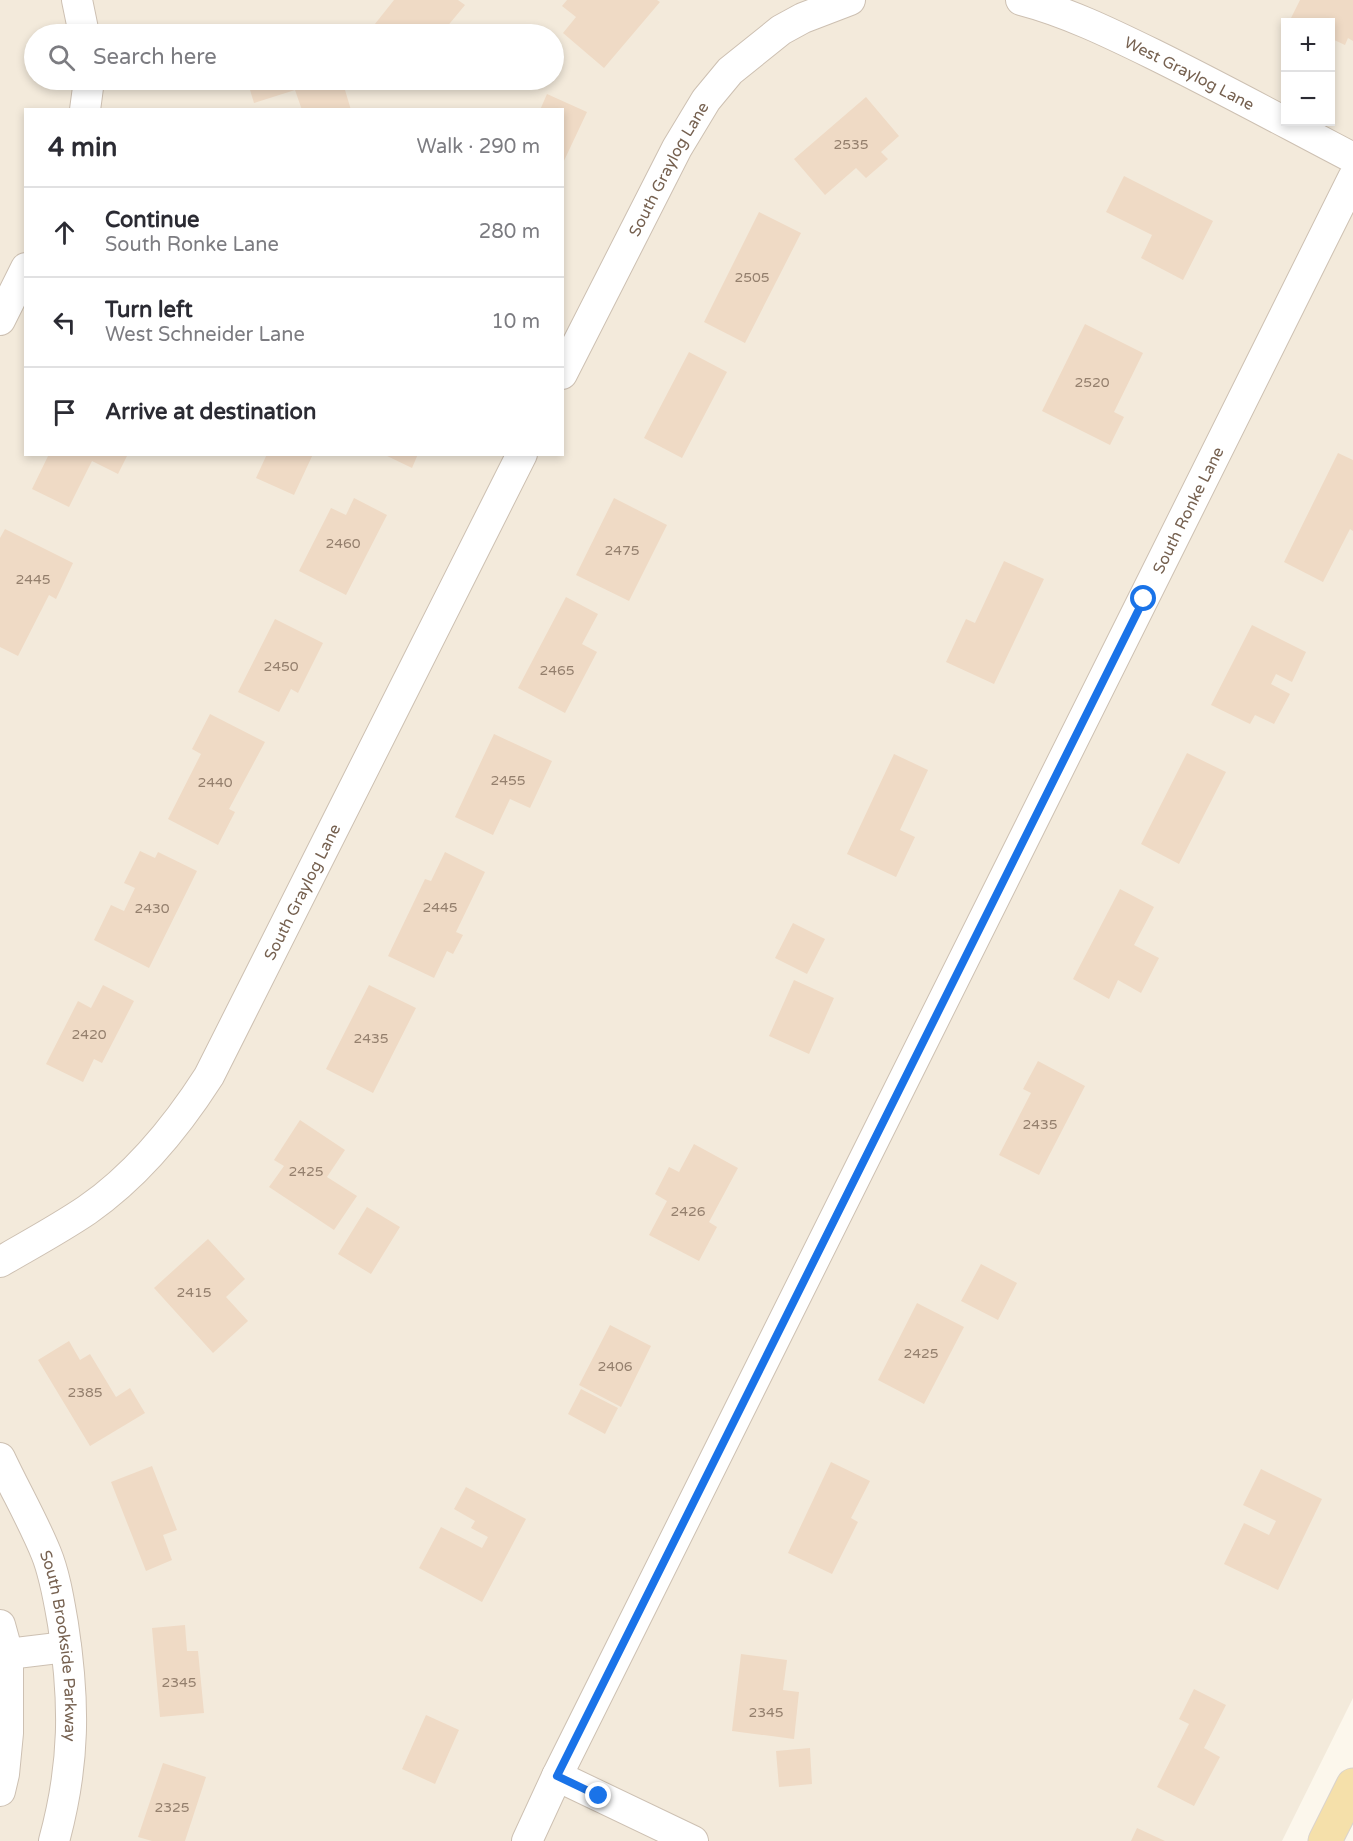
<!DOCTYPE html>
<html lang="en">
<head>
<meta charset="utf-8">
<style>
  :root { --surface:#fff; --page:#f7f7f7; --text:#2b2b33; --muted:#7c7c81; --line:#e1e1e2 }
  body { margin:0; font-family:"Varela Round",sans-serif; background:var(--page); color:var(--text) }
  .controls { position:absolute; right:18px; top:18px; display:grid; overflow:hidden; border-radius:0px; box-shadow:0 3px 9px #0003 }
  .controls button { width:54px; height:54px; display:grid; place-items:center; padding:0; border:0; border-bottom:2px solid var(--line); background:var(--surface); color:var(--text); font:30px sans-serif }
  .stop { position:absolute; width:18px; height:18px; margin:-14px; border:4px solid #1a73e8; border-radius:50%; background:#fff }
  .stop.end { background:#1a73e8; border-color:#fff; box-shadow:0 2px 6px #0008 }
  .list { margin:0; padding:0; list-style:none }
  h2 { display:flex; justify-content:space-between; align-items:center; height:78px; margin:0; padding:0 24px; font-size:26px }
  h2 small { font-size:20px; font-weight:400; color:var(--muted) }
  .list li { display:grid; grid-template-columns:39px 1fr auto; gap:18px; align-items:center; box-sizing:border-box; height:90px; padding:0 24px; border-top:2px solid var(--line) }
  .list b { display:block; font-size:22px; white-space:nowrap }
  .list p { margin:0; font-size:20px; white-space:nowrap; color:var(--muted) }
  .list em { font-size:20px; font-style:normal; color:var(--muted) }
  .icon { flex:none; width:33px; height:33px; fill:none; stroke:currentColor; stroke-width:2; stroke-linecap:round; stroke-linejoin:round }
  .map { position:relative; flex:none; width:1353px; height:1841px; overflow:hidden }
  .search { position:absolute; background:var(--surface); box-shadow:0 3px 9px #0003; left:24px; top:24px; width:540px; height:66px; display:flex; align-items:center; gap:15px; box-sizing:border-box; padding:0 21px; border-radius:33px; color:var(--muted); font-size:22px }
  .panel { position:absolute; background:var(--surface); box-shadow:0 3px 9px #0003; left:24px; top:108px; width:540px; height:348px; border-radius:0px }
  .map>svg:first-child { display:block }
  .residential { fill:#f3eadb; fill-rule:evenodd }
  .building { fill:#efdac5 }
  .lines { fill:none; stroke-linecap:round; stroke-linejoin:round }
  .minor-casing { stroke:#cdc0b2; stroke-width:32 }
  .major-casing { stroke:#d9d3ce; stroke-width:35 }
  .minor { stroke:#fff; stroke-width:30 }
  .major { stroke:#f5e0aa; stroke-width:33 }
  .route { stroke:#1a73e8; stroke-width:8 }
  .labels { text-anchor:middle; stroke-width:4.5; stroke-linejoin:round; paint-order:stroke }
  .number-label { font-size:14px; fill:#947f6d }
  .street-label { font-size:16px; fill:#766150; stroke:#fefbf2 }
</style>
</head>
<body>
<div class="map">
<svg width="1353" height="1841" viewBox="0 0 1353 1841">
  <rect width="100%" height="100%" fill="#fcf7ec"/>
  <path class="residential" d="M0,0H1353V1698L1282,1841H0ZM1286,22H1330V122H1286ZM34,34H554V80H34ZM26,110H562V454H26Z"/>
  <path class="building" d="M394,0H458L465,5L441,34H428L422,29L418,34H367Z
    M567,0H657L660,2L604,68L563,33L576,17L562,6Z
    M1300,0H1353V41L1348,38L1345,45L1330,38V22H1299L1291,18Z
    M247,80H342L351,110H302L295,90L254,103Z
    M547,94L587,112L562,165V110H540Z
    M866,97L899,136L881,152L888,159L866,178L856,168L825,195L794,159Z
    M1124,176L1213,221L1183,280L1141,258L1152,235L1106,212Z
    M759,212L801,233L745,343L704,322Z
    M1085,324L1143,353L1114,412L1124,417L1110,445L1042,411Z
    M689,352L727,372L682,458L644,438Z
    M1338,453L1353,460V531L1350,529L1323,582L1284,562Z
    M49,454H128L118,474L92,461L69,507L32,489Z
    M267,454H313L294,495L256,478Z
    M383,454H418L412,468Z
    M354,498L387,515L346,595L299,571L331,508L346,515Z
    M614,498L667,525L629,601L576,575Z
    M5,529L73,563L56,599L49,595L18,656L0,647V538Z
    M1004,561L1044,579L994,684L946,662L966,619L975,623Z
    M566,597L598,614L582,644L597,652L565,713L518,688Z
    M275,619L323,643L298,693L291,689L279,712L238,692Z
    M1252,625L1306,652L1292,682L1276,674L1271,684L1290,694L1274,724L1255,715L1250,724L1211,705Z
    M210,714L265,742L229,809L235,812L218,845L168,819L201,754L192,749Z
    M494,734L552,761L530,808L510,799L493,835L455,817Z
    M1187,753L1226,772L1179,864L1141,844Z
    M894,754L928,770L900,830L915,837L896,877L847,854Z
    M140,851L155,858L158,852L197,871L149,968L94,940L111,905L124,911L135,888L124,883Z
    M445,852L485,872L456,932L463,935L453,954L447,951L434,978L388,956L425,879L431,881Z
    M1120,889L1154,907L1134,945L1159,958L1141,993L1118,980L1109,999L1073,979Z
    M793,923L825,939L807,974L775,958Z
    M794,980L834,998L809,1054L769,1036Z
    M103,985L134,1001L102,1063L94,1059L83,1082L46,1064L78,1001L91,1008Z
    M369,985L416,1008L373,1093L326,1069Z
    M1038,1061L1085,1086L1039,1175L999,1155L1031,1093L1023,1089Z
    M300,1120L345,1150L327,1177L357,1196L334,1230L269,1187L284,1166L274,1160Z
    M694,1144L738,1168L709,1222L717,1227L699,1261L649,1235L667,1201L655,1194L669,1167L679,1172Z
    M367,1207L400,1227L371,1274L338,1254Z
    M208,1239L245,1279L226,1297L248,1321L213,1353L154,1288Z
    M981,1264L1017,1283L998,1320L961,1301Z
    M917,1303L964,1327L924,1404L878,1380Z
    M610,1325L651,1346L621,1407L579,1385Z
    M69,1341L80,1360L90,1354L116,1397L130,1388L145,1413L90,1446L38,1360Z
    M581,1389L618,1408L605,1434L568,1414Z
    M831,1462L870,1481L851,1518L858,1522L832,1574L788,1553Z
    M152,1466L177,1530L163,1535L172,1560L146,1571L111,1482Z
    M1261,1469L1322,1499L1278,1590L1224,1564L1244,1523L1269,1535L1276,1521L1243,1505Z
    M466,1487L526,1519L482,1602L419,1568L441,1527L482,1548L488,1537L471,1528L475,1521L454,1509Z
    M185,1625L187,1651H198L204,1713L160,1717L152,1628Z
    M741,1654L787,1660L783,1690L799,1692L794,1739L732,1731Z
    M1194,1689L1226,1705L1204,1748L1220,1757L1194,1806L1157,1787L1189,1724L1179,1719Z
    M426,1715L459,1730L435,1784L402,1769Z
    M810,1748L812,1784L779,1787L776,1751Z
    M163,1763L206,1777L185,1841H152L138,1837Z
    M1137,1828L1165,1841H1131Z"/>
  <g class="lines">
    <defs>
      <g id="minor">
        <path d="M77,0L84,34"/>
        <path id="s1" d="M1021,0C1067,12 1110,33 1153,54C1220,87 1286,123 1353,158"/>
        <path d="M85,110L89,80"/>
        <path d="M0,320L26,268"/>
        <path id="s2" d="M562,374L677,148L706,100L730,71L781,30L803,18L850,0"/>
        <path id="s3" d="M0,1262C29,1245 59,1229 87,1210C136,1176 177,1126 209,1076L522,454"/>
        <path id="s4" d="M0,1458C15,1490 33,1521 46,1553C55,1575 59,1601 63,1624C75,1702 75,1764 54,1841"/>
        <path d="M0,1625L8,1654V1733L4,1774L0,1791"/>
        <path d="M8,1654L66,1647"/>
        <path d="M557,1776L693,1841"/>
        <path id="s5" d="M527,1841L557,1776L1353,178"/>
      </g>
      <path id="major" d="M1325,1841L1353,1785"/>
    </defs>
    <use href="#minor" class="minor-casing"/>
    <use href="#major" class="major-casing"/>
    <use href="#minor" class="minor"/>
    <use href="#major" class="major"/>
  </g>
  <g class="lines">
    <path class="route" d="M599,1796L557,1776L1144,599"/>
  </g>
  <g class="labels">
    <g class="number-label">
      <text x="851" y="149">2535</text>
      <text x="752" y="282">2505</text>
      <text x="1092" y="387">2520</text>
      <text x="343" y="548">2460</text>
      <text x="622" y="555">2475</text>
      <text x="33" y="584">2445</text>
      <text x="281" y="671">2450</text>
      <text x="557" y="675">2465</text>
      <text x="508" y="785">2455</text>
      <text x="215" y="787">2440</text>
      <text x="440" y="912">2445</text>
      <text x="152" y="913">2430</text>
      <text x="89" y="1039">2420</text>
      <text x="371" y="1043">2435</text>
      <text x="1040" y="1129">2435</text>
      <text x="306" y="1176">2425</text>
      <text x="688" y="1216">2426</text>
      <text x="194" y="1297">2415</text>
      <text x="921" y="1358">2425</text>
      <text x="615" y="1371">2406</text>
      <text x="85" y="1397">2385</text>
      <text x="179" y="1687">2345</text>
      <text x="766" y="1717">2345</text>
      <text x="172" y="1812">2325</text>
    </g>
    <g class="street-label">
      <text dy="6" stroke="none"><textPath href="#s1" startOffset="184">West Graylog Lane</textPath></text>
      <text dy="6" stroke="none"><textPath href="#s2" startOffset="231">South Graylog Lane</textPath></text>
      <text dy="6" stroke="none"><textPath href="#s5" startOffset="1486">South Ronke Lane</textPath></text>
      <text dy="6" stroke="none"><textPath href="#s3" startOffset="490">South Graylog Lane</textPath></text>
      <text dy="6" stroke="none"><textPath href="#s4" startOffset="200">South Brookside Parkway</textPath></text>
    </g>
  </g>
</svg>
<div class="controls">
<button>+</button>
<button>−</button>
</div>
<div class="stop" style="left:1144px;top:599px"></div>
<div class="stop end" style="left:599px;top:1796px"></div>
<div class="search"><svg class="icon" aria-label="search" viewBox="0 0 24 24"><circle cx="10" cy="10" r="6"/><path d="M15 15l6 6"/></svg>Search here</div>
<section class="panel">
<h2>4 min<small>Walk · 290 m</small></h2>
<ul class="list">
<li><svg class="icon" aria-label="ahead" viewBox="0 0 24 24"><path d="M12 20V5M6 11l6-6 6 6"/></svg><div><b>Continue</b><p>South Ronke Lane</p></div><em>280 m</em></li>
<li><svg class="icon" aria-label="left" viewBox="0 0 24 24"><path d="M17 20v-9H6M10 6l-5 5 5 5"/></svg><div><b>Turn left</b><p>West Schneider Lane</p></div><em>10 m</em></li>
<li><svg class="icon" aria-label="arrive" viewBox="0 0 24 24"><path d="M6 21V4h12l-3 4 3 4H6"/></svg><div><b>Arrive at destination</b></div></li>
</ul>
</section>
</div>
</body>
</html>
